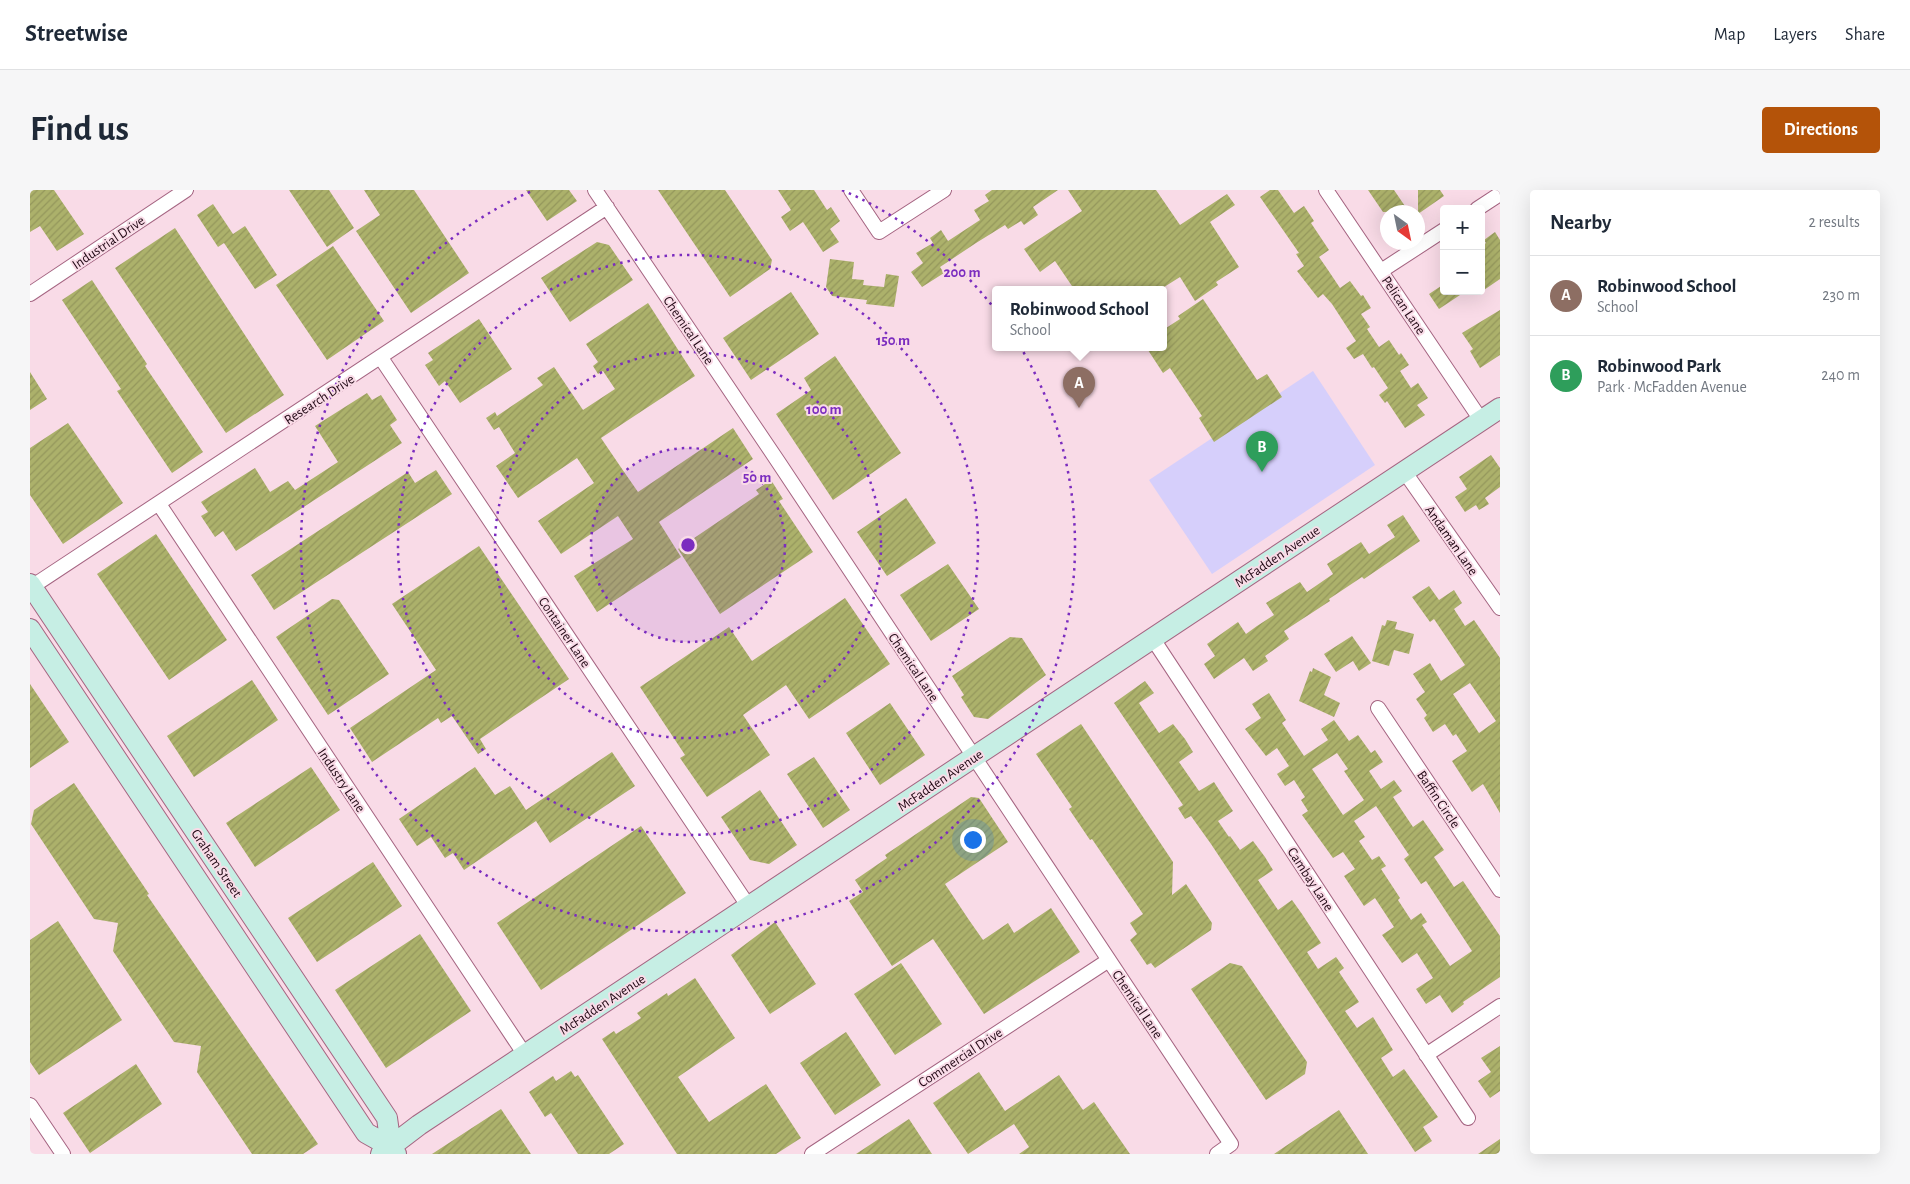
<!DOCTYPE html>
<html lang="en">
<head>
<meta charset="utf-8">
<style>
  :root { --surface:#fff; --page:#f6f6f7; --text:#1f2937; --muted:#747a83; --line:#e0e1e3; --accent:#b45309 }
  body { margin:0; font-family:"Alegreya Sans",sans-serif; background:var(--page); color:var(--text) }
  .controls { position:absolute; right:15px; top:15px; display:grid; overflow:hidden; border-radius:5px; box-shadow:0 5px 20px #0002 }
  .controls button { width:45px; height:45px; display:grid; place-items:center; padding:0; border:0; border-bottom:1px solid var(--line); background:var(--surface); color:var(--text); font:25px sans-serif }
  .compass { position:absolute; left:1350px; top:15px; width:45px; height:45px; border-radius:50%; background:var(--surface); box-shadow:0 5px 20px #0002; rotate:147deg }
  .you { position:absolute; left:942px; top:649px; width:18px; height:18px; margin:-12px; border:4px solid #fff; border-radius:50%; background:#1a73e8; box-shadow:0 0 0 8px #1a73e833 }
  .badge { display:grid; place-items:center; width:32px; height:32px; border-radius:50%; background:var(--accent); color:#fff; font-size:16px; font-weight:700 }
  .pin { position:absolute; translate:-50% -41px; filter:drop-shadow(0 1px 2px #0008) }
  .pin::after { content:''; position:absolute; top:26px; width:18px; height:15px; background:inherit; clip-path:polygon(0 0,100% 0,50% 100%) }
  .popup { position:absolute; left:962px; top:96px; width:175px; height:65px; box-sizing:border-box; display:grid; place-content:center; border-radius:5px; background:var(--surface); filter:drop-shadow(0 1px 4px #0005); font-size:16px; white-space:nowrap; color:var(--muted) }
  .popup b { font-size:19px; color:var(--text) }
  .popup::after { content:''; position:absolute; left:50%; top:100%; margin-left:-10px; border:10px solid transparent; border-top-color:var(--surface) }
  .list { margin:0; padding:0; list-style:none }
  h2 { display:flex; justify-content:space-between; align-items:center; height:65px; margin:0; padding:0 20px; font-size:21px }
  h2 small { font-size:16px; font-weight:400; color:var(--muted) }
  .list li { display:grid; grid-template-columns:32px 1fr auto; gap:15px; align-items:center; box-sizing:border-box; height:80px; padding:0 20px; border-top:1px solid var(--line) }
  .list b { display:block; font-size:19px; white-space:nowrap }
  .list p { margin:0; font-size:16px; white-space:nowrap; color:var(--muted) }
  .list em { font-size:16px; font-style:normal; color:var(--muted) }
  .map { position:relative; flex:none; width:1470px; height:964px; overflow:hidden; border-radius:5px }
  header { display:flex; align-items:center; gap:30px; box-sizing:border-box; height:70px; padding:0 25px; background:var(--surface); border-bottom:1px solid var(--line) }
  header strong { font-size:24px }
  nav { display:flex; gap:28px; margin-inline-start:auto; font-size:18px }
  .intro { display:flex; align-items:center; justify-content:space-between; box-sizing:border-box; height:120px; padding:0 30px }
  h1 { margin:0; font-size:35px }
  .button { padding:12px 22px; border-radius:5px; background:var(--accent); color:#fff; font-size:18px; font-weight:700 }
  main { display:flex; gap:30px; padding:0 30px }
  aside { flex:1; background:var(--surface); border-radius:5px; box-shadow:0 5px 20px #0002 }
  .map>svg:first-child { display:block }
  .green { fill:#d6cffb }
  .building { fill:url(#building-hatch); fill-rule:evenodd }
  .lines { fill:none; stroke-linecap:round; stroke-linejoin:round }
  .street-casing { stroke:#a56582; stroke-width:16 }
  .secondary-casing { stroke:#a56582; stroke-width:22 }
  .street { stroke:#fff; stroke-width:14 }
  .secondary { stroke:#c6eee4; stroke-width:20 }
  .ring { fill:none; stroke:#7b2cbf; stroke-width:2.5; stroke-dasharray:2.5 5 }
  .labels { text-anchor:middle; stroke-width:4; stroke-linejoin:round; paint-order:stroke }
  .street-label { font-size:14px; fill:#1f0713; stroke:#f9dbe7 }
  .centre { fill:#7b2cbf; stroke:#f9dbe7; stroke-width:2.5 }
  .ring-label { font-size:15px; text-anchor:middle; font-weight:bold; fill:#7b2cbf; stroke:#f9dbe7; stroke-width:4; stroke-linejoin:round; paint-order:stroke }
</style>
</head>
<body>
<header>
<strong>Streetwise</strong>
<nav><a>Map</a><a>Layers</a><a>Share</a></nav>
</header>
<div class="intro"><h1>Find us</h1><a class="button">Directions</a></div>
<main>
<div class="map">
<svg width="1470" height="964" viewBox="0 0 1470 964">
  <defs>
    <pattern id="building-hatch" width="6" height="6" patternUnits="userSpaceOnUse" patternTransform="scale(1.25)"><rect width="6" height="6" fill="#acb16b"/><path d="M-1 1l2-2M0 6l6-6M5 7l2-2" fill="none" stroke="#94975c"/></pattern>
  </defs>
  <rect width="100%" height="100%" fill="#f9dbe7"/>
  <path class="green" d="M1283,181L1345,275L1182,384L1119,290Z"/>
  <path class="building" d="M0,0H24L54,44L27,61L10,36L0,42Z
    M259,0H299L324,38L297,57Z
    M334,0H384L439,83L381,123L326,41L350,25Z
    M496,0H539L547,11L517,31Z
    M628,0H695L742,70L740,79L700,107Z
    M748,0H784L797,20L801,17L810,31L800,39L809,52L793,62L773,32L760,41L751,27L761,20Z
    M962,0H1028L1003,17L1008,25L994,35L991,31L978,39L975,35L946,53L910,77L914,83L892,97L881,82L893,73L886,63L903,53L900,48L911,40L918,51L950,30L944,20L959,11L955,5Z
    M1038,0H1126L1150,35L1197,4L1205,15L1180,32L1209,77L1186,92L1188,95L1165,111L1150,87L1131,99H1044L1025,71L1010,82L994,59L1052,21Z
    M1240,0H1248L1264,23L1274,16L1284,31L1281,33L1299,60L1289,67L1298,80L1310,98L1320,91L1331,106L1333,105L1341,118L1331,124L1340,137L1337,139L1349,157L1359,150L1369,165L1371,163L1379,175L1370,181L1381,198L1388,193L1398,208L1387,215L1395,225L1375,238L1357,211L1355,213L1349,205L1358,198L1344,177L1342,178L1333,164L1324,169L1316,158L1326,151L1302,114L1293,104L1288,108L1267,81L1274,76L1266,64L1269,63L1230,7Z
    M1338,0H1364L1379,22H1353Z
    M1388,0H1410L1414,6L1388,24Z
    M183,14L203,44L215,36L247,85L225,99L194,53L188,57L167,25Z
    M145,38L254,205L196,243L85,78Z
    M1465,42L1470,50V89L1451,102V57L1456,53L1454,50Z
    M567,52L579,55L603,90L540,132L511,88Z
    M303,56L354,131L297,170L246,95Z
    M800,69L824,72L822,89L834,90L833,95L854,97L856,84L869,86L864,117L836,114L837,110L802,106L796,97Z
    M62,90L117,174L115,176L173,262L142,283L87,201L91,199L32,110Z
    M1414,94V101H1436L1409,119L1399,104Z
    M761,102L789,144L721,190L693,148Z
    M1173,109L1227,190L1237,184L1252,207L1184,252L1169,228L1172,226L1140,178L1133,183L1116,157H1133V140L1150,129L1148,126Z
    M618,113L665,186L571,248L590,276L608,302L703,238L723,269L629,332L651,367L567,422L544,386L603,349L588,326L531,364L508,331L564,293L547,268L488,308L466,276L485,263L469,237L464,240L456,228L465,222L467,226L513,195L507,188L524,177L553,220L585,199L573,181L568,184L563,176L568,172L556,154Z
    M1470,120V165L1450,178L1440,161L1443,159L1432,143Z
    M449,129L482,179L430,213L415,191L409,196L395,175L403,170L398,163Z
    M805,166L871,263L803,310L746,224L781,200L774,188Z
    M0,182L17,209L0,220Z
    M337,203L342,210L351,205L367,230L360,235L372,253L206,361L193,341L185,347L171,326L178,322L171,312L225,278L240,302L258,291L265,300L308,272L285,236Z
    M38,233L93,313L33,354L0,305V258Z
    M1461,265L1470,278V297L1455,308L1459,314L1449,320L1446,315L1435,322L1425,307L1437,299L1429,287Z
    M406,280L422,304L244,420L221,385L378,282L385,293Z
    M741,290L753,309L749,311L783,362L690,424L648,359L729,304L726,300Z
    M876,308L906,353L857,386L827,342Z
    M1373,325L1390,351L1334,389L1332,387L1299,409L1300,411L1254,441L1259,449L1235,466L1238,471L1223,481L1214,468L1184,489L1174,474L1185,466L1177,454L1208,432L1216,444L1227,436L1244,425L1236,413L1270,392L1277,402L1303,384L1297,374L1331,352L1339,364L1365,347L1357,335Z
    M126,344L197,450L139,490L67,384Z
    M449,356L539,489L450,549L456,559L448,564L422,526L411,533L408,528L342,572L320,538L406,480L362,414Z
    M918,374L949,419L901,451L870,405Z
    M1399,396L1409,410L1424,400L1432,413L1424,419L1435,436L1444,430L1470,468V623L1453,594L1442,602L1422,571L1437,561L1426,544L1423,546L1415,534L1403,542L1394,528L1397,525L1386,509L1395,502L1383,484L1400,473L1411,491L1435,475L1404,429L1400,432L1382,407ZM1440,493L1466,531L1449,543L1423,504Z
    M815,408L860,474L779,529L756,495L713,525L740,565L677,607L650,568L655,565L610,497L699,437L722,471Z
    M302,409L309,410L359,484L298,525L246,447Z
    M1357,430L1367,432L1365,439L1384,444L1379,464L1364,460L1359,476L1342,471L1352,435L1355,436Z
    M1322,446L1341,473L1329,481L1323,471L1306,482L1294,464Z
    M980,447L992,448L1016,485L958,529L944,527L931,507L934,505L922,486Z
    M1283,478L1301,487L1294,505L1310,513L1304,527L1269,511L1280,481L1282,482Z
    M222,490L248,530L164,587L137,546Z
    M1115,491L1124,503L1109,513L1129,543L1143,534L1155,549L1163,562L1149,572L1169,601L1184,592L1193,606L1203,621L1188,631L1199,647L1200,646L1210,660L1223,651L1235,667L1243,680L1228,690L1248,720L1262,710L1272,724L1291,753L1277,762L1288,779L1306,767L1314,778L1309,782L1329,812L1315,821L1327,838L1343,827L1363,860L1351,868L1363,887L1374,879L1408,927L1393,937L1402,951L1385,962L1181,654L1161,626L1155,629L1148,618L1153,615L1084,513Z
    M0,494L39,552L0,578Z
    M1239,503L1256,530L1252,533L1274,566L1298,550L1291,539L1304,530L1319,551L1328,545L1341,563L1345,560L1353,572L1339,581L1351,599L1364,590L1372,601L1363,607L1383,637L1393,630L1414,660L1404,667L1424,697L1433,691L1470,746V787L1433,812L1434,814L1422,823L1410,805L1396,814L1386,799L1403,788L1387,763L1372,773L1352,745L1364,737L1345,708L1334,716L1314,686L1325,679L1313,662L1303,668L1272,625L1278,621L1271,610L1275,607L1264,590L1255,596L1247,584L1259,576L1247,558L1236,566L1215,539L1231,528L1222,514ZM1307,563L1318,579L1314,581L1334,610L1313,625L1282,579ZM1346,616L1379,665L1374,669L1391,694L1396,691L1442,761L1420,776L1392,735L1397,732L1391,723L1381,730L1368,710L1370,708L1351,679L1356,676L1349,666L1342,670L1329,651L1335,647L1324,631Z
    M860,513L895,565L850,595L816,543Z
    M1051,534L1143,672L1142,705L1156,694L1182,733L1181,740L1125,778L1121,773L1117,775L1100,750L1107,744L1100,733L1113,724L1062,649L1060,650L1039,619L1042,617L1006,564Z
    M582,562L605,596L520,653L506,631L434,680L423,663L415,668L401,647L387,656L369,629L445,577L465,605L480,596L496,620Z
    M784,567L820,620L793,638L757,584Z
    M281,577L310,620L225,677L196,633Z
    M44,593L119,704L117,705L288,954L273,964H222L167,882L171,856L144,852L83,761L88,733L64,729L1,634L4,620Z
    M730,600L767,655L739,674L720,670L691,627Z
    M941,607L949,608L978,652L915,694L939,730L953,750L978,733L984,743L1021,718L1050,762L954,824L903,749L862,776L819,711L833,702L825,690L857,668L855,665Z
    M611,636L656,703L511,800L467,733Z
    M343,672L372,716L287,772L258,728Z
    M28,731L92,830L9,885L0,872V750Z
    M745,732L786,794L740,824L701,765Z
    M390,744L441,821L356,878L305,800Z
    M871,773L912,834L865,865L824,804Z
    M1200,773L1212,776L1277,872L1275,884L1236,910L1161,799Z
    M665,788L705,848L648,887L679,932L736,894L771,948L746,964H647L572,849L584,841L586,844L611,828L607,823L637,803L638,806Z
    M816,842L851,895L805,925L770,873Z
    M1470,856V901L1460,908L1448,891L1461,882L1451,868Z
    M106,874L132,914L60,963L33,923Z
    M541,881L545,887L548,885L594,954L579,964H548L521,923L515,927L499,902L523,886L526,891Z
    M949,882L975,921L1029,885L1053,920L1064,912L1100,964H989L999,957L984,934L938,964L903,913Z
    M471,919L501,964H402Z
    M1309,920L1338,964H1244Z
    M879,929L902,964H826Z
    M1470,949V964H1448Z"/>
  <g class="lines">
    <defs>
      <path id="street" d="M565,0L749,273L1201,954L1187,964
        M821,0L849,42L914,0
        M1296,0L1451,230
        M1447,19L1470,4
        M1351,81L1414,40
        M0,104L156,0
        M351,168L719,717
        M1374,281L1470,418
        M129,314L495,865
        M0,398L577,17
        M1123,449L1438,928
        M1348,518L1470,700
        M1396,865L1470,816
        M0,915L33,964
        M782,964L1079,770"/>
      <path id="secondary" d="M0,394L357,928L361,957L366,964
        M0,439L336,943L361,957
        M351,964L389,935L1470,218"/>
    </defs>
    <use href="#street" class="street-casing"/>
    <use href="#secondary" class="secondary-casing"/>
    <use href="#street" class="street"/>
    <use href="#secondary" class="secondary"/>
  </g>
  <circle cx="658" cy="355" r="97" fill="#7b2cbf" fill-opacity=".12"/>
  <g class="ring">
    <circle cx="658" cy="355" r="97"/>
    <circle cx="658" cy="355" r="193"/>
    <circle cx="658" cy="355" r="290"/>
    <path d="M812 0A387 387 0 1 1 504 0"/>
  </g>
  <g class="labels">
    <g class="street-label">
      <text transform="translate(78 52) rotate(-34)" y="5">Industrial Drive</text>
      <text transform="translate(1374 115) rotate(56)" y="5">Pelican Lane</text>
      <text transform="translate(659 140) rotate(56)" y="5">Chemical Lane</text>
      <text transform="translate(289 209) rotate(-33)" y="5">Research Drive</text>
      <text transform="translate(1422 350) rotate(55)" y="5">Andaman Lane</text>
      <text transform="translate(1247 366) rotate(-34)" y="5">McFadden Avenue</text>
      <text transform="translate(535 442) rotate(56)" y="5">Container Lane</text>
      <text transform="translate(884 477) rotate(56)" y="5">Chemical Lane</text>
      <text transform="translate(312 590) rotate(56)" y="5">Industry Lane</text>
      <text transform="translate(910 590) rotate(-34)" y="5">McFadden Avenue</text>
      <text transform="translate(1409 609) rotate(56)" y="5">Baffin Circle</text>
      <text transform="translate(187 673) rotate(56)" y="5">Graham Street</text>
      <text transform="translate(1281 689) rotate(57)" y="5">Cambay Lane</text>
      <text transform="translate(572 814) rotate(-33)" y="5">McFadden Avenue</text>
      <text transform="translate(1108 814) rotate(56)" y="5">Chemical Lane</text>
      <text transform="translate(930 867) rotate(-33)" y="5">Commercial Drive</text>
    </g>
  </g>
  <circle cx="658" cy="355" r="8" class="centre"/>
  <g class="ring-label">
    <text x="932" y="87">200 m</text>
    <text x="863" y="155">150 m</text>
    <text x="794" y="224">100 m</text>
    <text x="727" y="292">50 m</text>
  </g>
</svg>
<div class="controls">
<button>+</button>
<button>−</button>
</div>
<svg class="compass" viewBox="-18 -18 36 36"><path d="M0-13l5 13h-10z" fill="#e53935"/><path d="M0 13l5-13h-10z" fill="#747a83"/></svg>
<div class="you"></div>
<div class="pin badge" style="left:1049px;top:218px;background:#8d6e63">A</div>
<div class="popup"><b>Robinwood School</b>School</div>
<div class="pin badge" style="left:1232px;top:282px;background:#2e9e5b">B</div>
</div>
<aside>
<h2>Nearby<small>2 results</small></h2>
<ul class="list">
<li><span class="badge" style="background:#8d6e63">A</span><div><b>Robinwood School</b><p>School</p></div><em>230 m</em></li>
<li><span class="badge" style="background:#2e9e5b">B</span><div><b>Robinwood Park</b><p>Park · McFadden Avenue</p></div><em>240 m</em></li>
</ul>
</aside>
</main>
</body>
</html>
